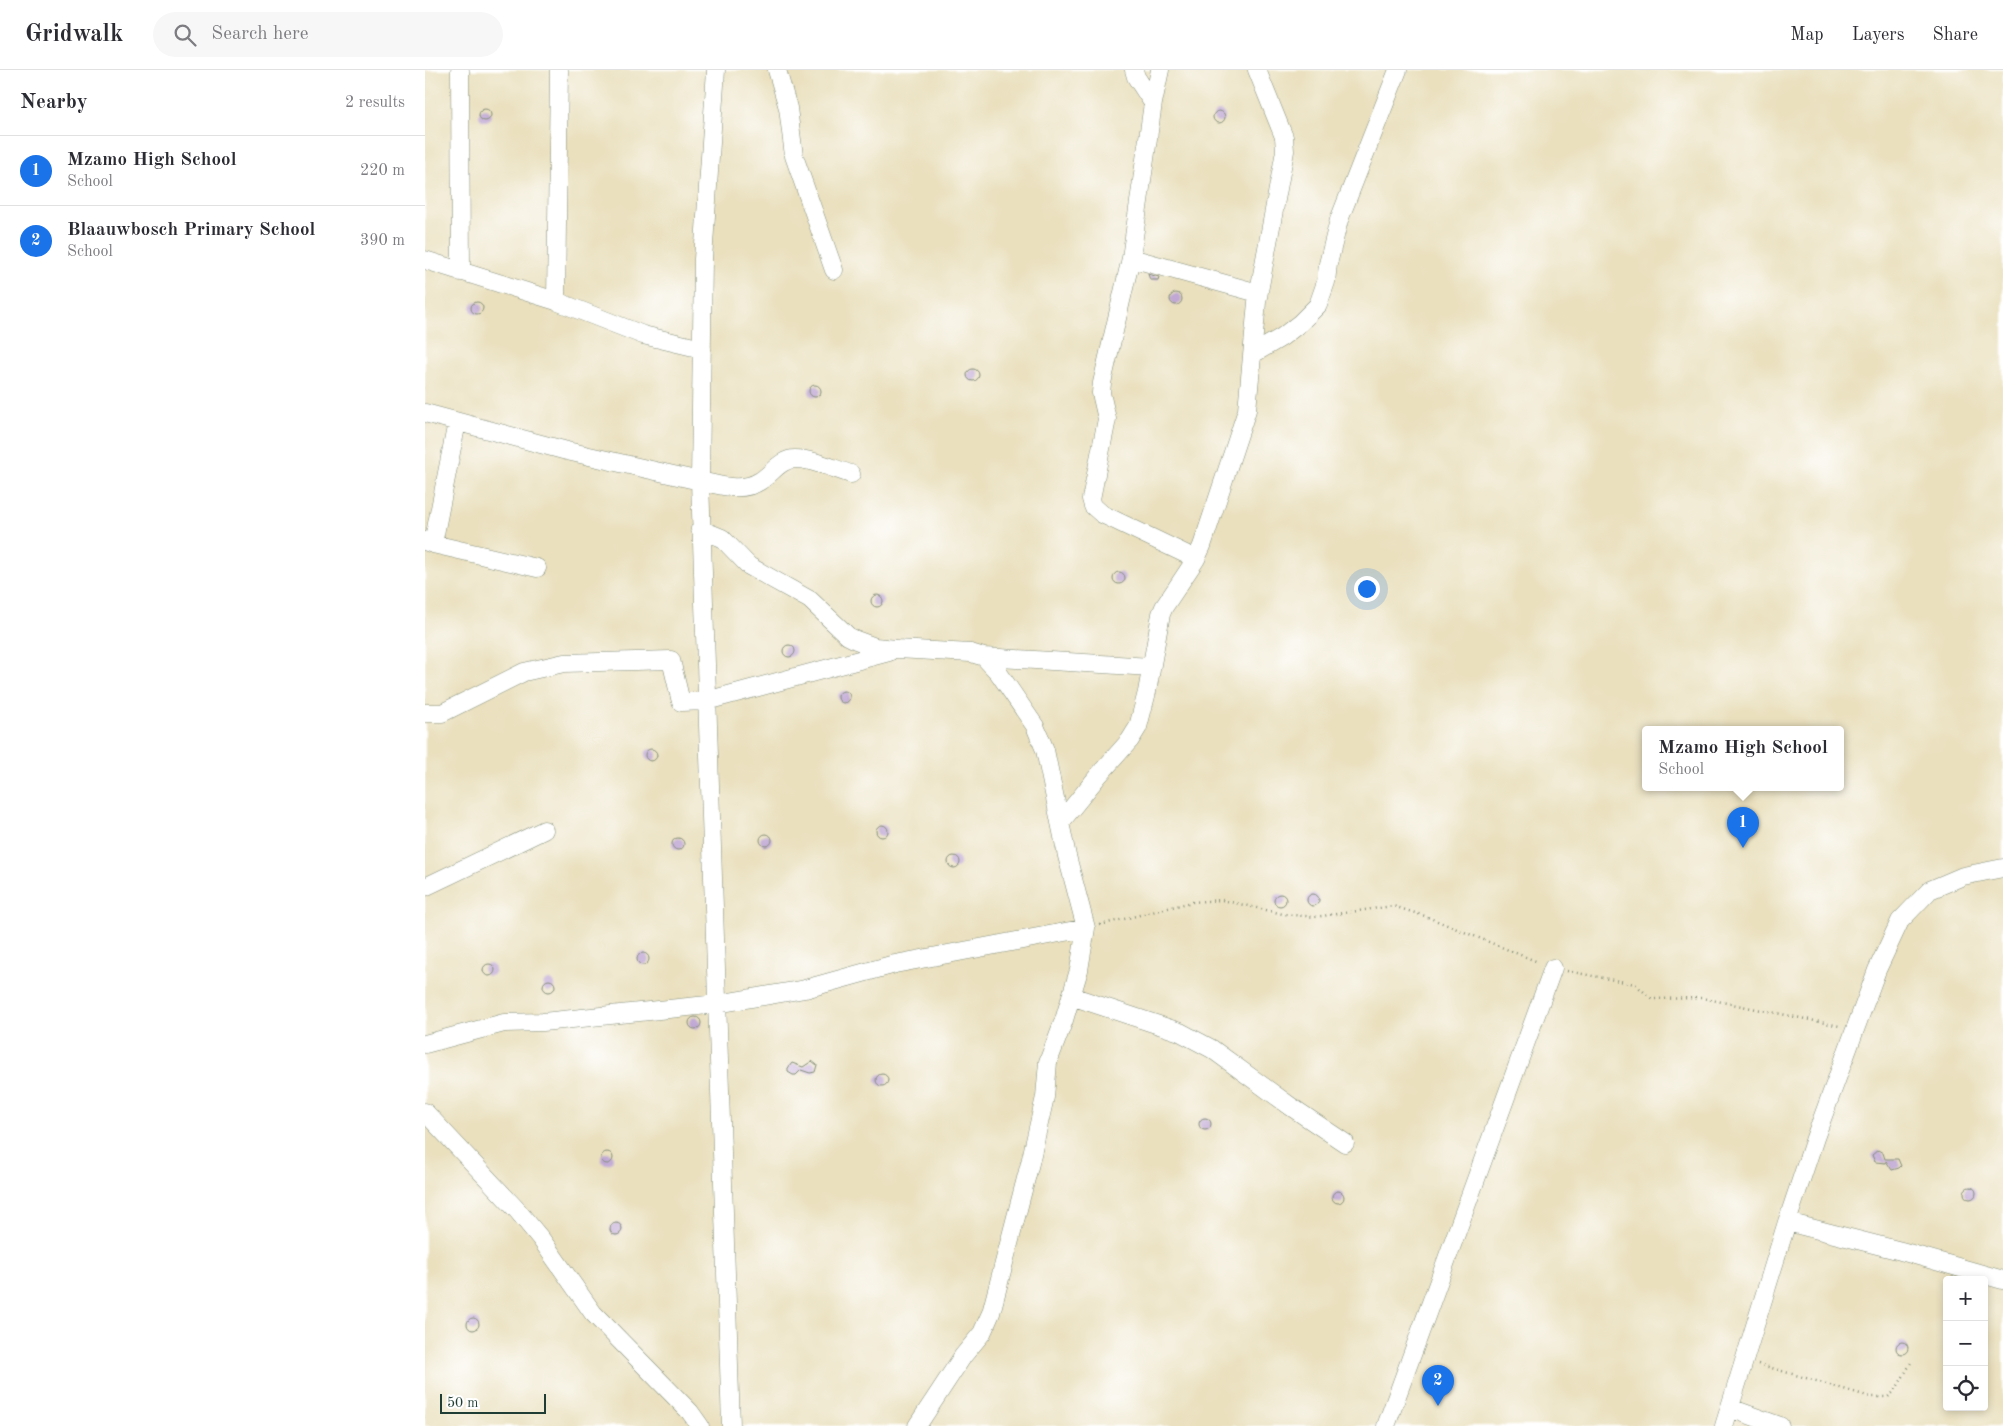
<!DOCTYPE html>
<html lang="en">
<head>
<meta charset="utf-8">
<style>
  :root { --surface:#fff; --page:#f7f7f7; --text:#2b2b33; --muted:#7c7c81; --line:#e1e1e2; --accent:#1a73e8 }
  body { margin:0; font-family:"Old Standard TT",serif; background:var(--page); color:var(--text) }
  .controls { position:absolute; right:15px; bottom:15px; display:grid; overflow:hidden; border-radius:5px; box-shadow:0 2px 8px #0003 }
  .controls button { width:45px; height:45px; display:grid; place-items:center; padding:0; border:0; border-bottom:1px solid var(--line); background:var(--surface); color:var(--text); font:25px sans-serif }
  .scale { position:absolute; left:15px; bottom:12px; width:106px; box-sizing:border-box; padding-left:5px; border:2px solid #1f3d34; border-top:0; font-size:14px; line-height:18px; white-space:nowrap; color:#1f3d34; -webkit-text-stroke:4px #fff; paint-order:stroke }
  .you { position:absolute; left:941px; top:518px; width:18px; height:18px; margin:-12px; border:4px solid #fff; border-radius:50%; background:#1a73e8; box-shadow:0 0 0 8px #1a73e833 }
  .badge { display:grid; place-items:center; width:32px; height:32px; border-radius:50%; background:var(--accent); color:#fff; font-size:16px; font-weight:700 }
  .pin { position:absolute; translate:-50% -41px; filter:drop-shadow(0 1px 2px #0008) }
  .pin::after { content:''; position:absolute; top:26px; width:18px; height:15px; background:inherit; clip-path:polygon(0 0,100% 0,50% 100%) }
  .popup { position:absolute; left:1217px; top:656px; width:202px; height:65px; box-sizing:border-box; display:grid; place-content:center; border-radius:5px; background:var(--surface); filter:drop-shadow(0 1px 4px #0005); font-size:16px; white-space:nowrap; color:var(--muted) }
  .popup b { font-size:19px; color:var(--text) }
  .popup::after { content:''; position:absolute; left:50%; top:100%; margin-left:-10px; border:10px solid transparent; border-top-color:var(--surface) }
  .list { margin:0; padding:0; list-style:none }
  h2 { display:flex; justify-content:space-between; align-items:center; height:65px; margin:0; padding:0 20px; font-size:21px }
  h2 small { font-size:16px; font-weight:400; color:var(--muted) }
  .list li { display:grid; grid-template-columns:32px 1fr auto; gap:15px; align-items:center; box-sizing:border-box; height:70px; padding:0 20px; border-top:1px solid var(--line) }
  .list b { display:block; font-size:19px; white-space:nowrap }
  .list p { margin:0; font-size:16px; white-space:nowrap; color:var(--muted) }
  .list em { font-size:16px; font-style:normal; color:var(--muted) }
  .icon { flex:none; width:28px; height:28px; fill:none; stroke:currentColor; stroke-width:2; stroke-linecap:round; stroke-linejoin:round }
  .map { position:relative; flex:none; width:1578px; height:1356px; overflow:hidden }
  header { display:flex; align-items:center; gap:30px; box-sizing:border-box; height:70px; padding:0 25px; background:var(--surface); border-bottom:1px solid var(--line) }
  header strong { font-size:24px }
  nav { display:flex; gap:28px; margin-inline-start:auto; font-size:18px }
  .search { width:350px; height:45px; background:var(--page); display:flex; align-items:center; gap:12px; box-sizing:border-box; padding:0 18px; border-radius:28px; color:var(--muted); font-size:19px }
  main { display:flex }
  aside { flex:1; background:var(--surface) }
  .map>svg:first-child { display:block }
  .building { fill:#c0a7d4 }
  .lines { fill:none; stroke-linecap:round; stroke-linejoin:round }
  .minor-casing { stroke:#848e79; stroke-width:19 }
  .path { stroke:#848e79; stroke-width:2.5; stroke-dasharray:1 4; stroke-linecap:butt }
  .minor { stroke:#fff; stroke-width:18 }
</style>
</head>
<body>
<header>
<strong>Gridwalk</strong>
<div class="search"><svg class="icon" aria-label="search" viewBox="0 0 24 24"><circle cx="10" cy="10" r="6"/><path d="M15 15l6 6"/></svg>Search here</div>
<nav><a>Map</a><a>Layers</a><a>Share</a></nav>
</header>
<main>
<aside>
<h2>Nearby<small>2 results</small></h2>
<ul class="list">
<li><span class="badge">1</span><div><b>Mzamo High School</b><p>School</p></div><em>220 m</em></li>
<li><span class="badge">2</span><div><b>Blaauwbosch Primary School</b><p>School</p></div><em>390 m</em></li>
</ul>
</aside>
<div class="map">
<svg width="1578" height="1356" viewBox="0 0 1578 1356">
  <rect width="100%" height="100%" fill="#fff"/>
  <filter id="ink" filterUnits="userSpaceOnUse"><feTurbulence type="fractalNoise" baseFrequency=".02" numOctaves="2"/><feDisplacementMap in="SourceGraphic" scale="10" xChannelSelector="R" yChannelSelector="G"/><feConvolveMatrix kernelMatrix="1 2 1 2 8 2 1 2 1" color-interpolation-filters="sRGB"/></filter>
  <filter id="wash" filterUnits="userSpaceOnUse"><feTurbulence type="fractalNoise" baseFrequency=".0096" numOctaves="4" result="noise"/><feDisplacementMap in="SourceGraphic" scale="20" xChannelSelector="R" yChannelSelector="G"/><feGaussianBlur stdDeviation="1.12" result="paint"/><feColorMatrix in="noise" values="0 0 0 0 0 0 0 0 0 0 0 0 0 0 0 0 0 1.4 0 .05"/><feComposite in="paint" operator="in"/></filter>
  <g filter="url(#wash)">
    <rect width="100%" height="100%" fill="#eae0be"/>
    <g id="blocks">
      <path class="building" d="M54 45a6 6 0 1 1 12 0a6 6 0 1 1-12 0Z
        M788 47a6 6 0 1 1 12 0a6 6 0 1 1-12 0Z
        M723,204L734,207L733,210H725Z
        M745 229a6 6 0 1 1 12 0a6 6 0 1 1-12 0Z
        M46 238a6 6 0 1 1 12 0a6 6 0 1 1-12 0Z
        M542 305a6 6 0 1 1 12 0a6 6 0 1 1-12 0Z
        M384 321a6 6 0 1 1 12 0a6 6 0 1 1-12 0Z
        M688 508a6 6 0 1 1 12 0a6 6 0 1 1-12 0Z
        M446 531a6 6 0 1 1 12 0a6 6 0 1 1-12 0Z
        M358 581a6 6 0 1 1 12 0a6 6 0 1 1-12 0Z
        M413 627a6 6 0 1 1 12 0a6 6 0 1 1-12 0Z
        M220 685a6 6 0 1 1 12 0a6 6 0 1 1-12 0Z
        M451 761a6 6 0 1 1 12 0a6 6 0 1 1-12 0Z
        M335 770a6 6 0 1 1 12 0a6 6 0 1 1-12 0Z
        M247 774a6 6 0 1 1 12 0a6 6 0 1 1-12 0Z
        M523 792a6 6 0 1 1 12 0a6 6 0 1 1-12 0Z
        M849 830a6 6 0 1 1 12 0a6 6 0 1 1-12 0Z
        M882 830a6 6 0 1 1 12 0a6 6 0 1 1-12 0Z
        M212 889a6 6 0 1 1 12 0a6 6 0 1 1-12 0Z
        M58 900a6 6 0 1 1 12 0a6 6 0 1 1-12 0Z
        M118 916a6 6 0 1 1 12 0a6 6 0 1 1-12 0Z
        M264 953a6 6 0 1 1 12 0a6 6 0 1 1-12 0Z
        M387,991L392,995L390,1002L385,1003L376,1000L371,1005H368L363,1002V998L367,993L378,997Z
        M451 1010a6 6 0 1 1 12 0a6 6 0 1 1-12 0Z
        M774 1054a6 6 0 1 1 12 0a6 6 0 1 1-12 0Z
        M1453,1080L1458,1083L1460,1089H1473L1476,1096L1474,1098L1467,1100L1461,1091V1093L1450,1092L1447,1085Z
        M176 1088a6 6 0 1 1 12 0a6 6 0 1 1-12 0Z
        M1539 1123a6 6 0 1 1 12 0a6 6 0 1 1-12 0Z
        M907 1127a6 6 0 1 1 12 0a6 6 0 1 1-12 0Z
        M185 1159a6 6 0 1 1 12 0a6 6 0 1 1-12 0Z
        M42 1254a6 6 0 1 1 12 0a6 6 0 1 1-12 0Z
        M1471 1278a6 6 0 1 1 12 0a6 6 0 1 1-12 0Z"/>
    </g>
  </g>
  <g filter="url(#ink)">
    <use href="#blocks" fill-opacity="0" stroke="#848e79" stroke-width="1"/>
    <g class="lines">
      <defs>
        <path id="minor" d="M35,0L36,202
          M291,0L278,189L275,411C293,415 317,423 335,411C347,404 355,389 370,389C388,389 409,399 426,404
          M352,0L363,38L369,86L409,200
          M709,0L711,7L728,33
          M735,0L728,33L706,188L677,313L676,323L682,349L666,429L668,436L677,444L771,489
          M706,188L833,223
          M0,190L131,231L218,265L277,279
          M131,231L134,0
          M828,284L857,267L875,253L893,235L901,212L903,194L914,150L973,0
          M0,343L142,381L275,411L306,1356
          M275,459L297,468L324,496L385,530L423,566L431,570L450,577L472,579L546,583L559,587L573,602L610,656L620,680L642,786L661,858L654,900L639,950L623,992L620,1027L605,1093L566,1243L557,1263L538,1286L492,1356
          M0,471L8,474L112,498
          M8,474L32,352
          M559,587L726,597
          M0,643H17L99,602L139,593L246,590L256,632L281,631L464,582
          M635,753L673,706L705,670L713,657L722,622L736,544L739,537L771,489L777,476L822,340L832,232L860,81L859,67L832,0
          M0,817L119,760
          M646,926L755,962L787,979L865,1036L920,1073
          M0,974L79,953L118,952L292,934L380,919L470,894L661,858
          M0,1042L92,1140L116,1169L168,1243L265,1342L275,1356
          M1362,1152L1476,1181L1578,1210
          M1305,1338L1355,1356
          M961,1356L1128,898
          M1299,1356L1362,1152L1390,1068L1452,900L1475,851L1505,820L1538,806L1578,798"/>
      </defs>
      <use href="#minor" class="minor-casing"/>
      <path class="path" d="M675,855L767,832L797,830L858,844L890,847L968,836L1000,846L1113,892
        M1142,901L1210,914L1227,929L1277,928L1415,956
        M1333,1294L1446,1327H1463L1470,1321L1487,1291"/>
      <use href="#minor" class="minor"/>
    </g>
  </g>
</svg>
<div class="controls">
<button>+</button>
<button>−</button>
<button><svg class="icon" aria-label="locate" viewBox="0 0 24 24"><circle cx="12" cy="12" r="6"/><path d="M12 2v4M12 18v4M2 12h4M18 12h4"/></svg></button>
</div>
<div class="scale">50 m</div>
<div class="you"></div>
<div class="pin badge" style="left:1318px;top:778px">1</div>
<div class="popup"><b>Mzamo High School</b>School</div>
<div class="pin badge" style="left:1013px;top:1336px">2</div>
</div>
</main>
</body>
</html>
